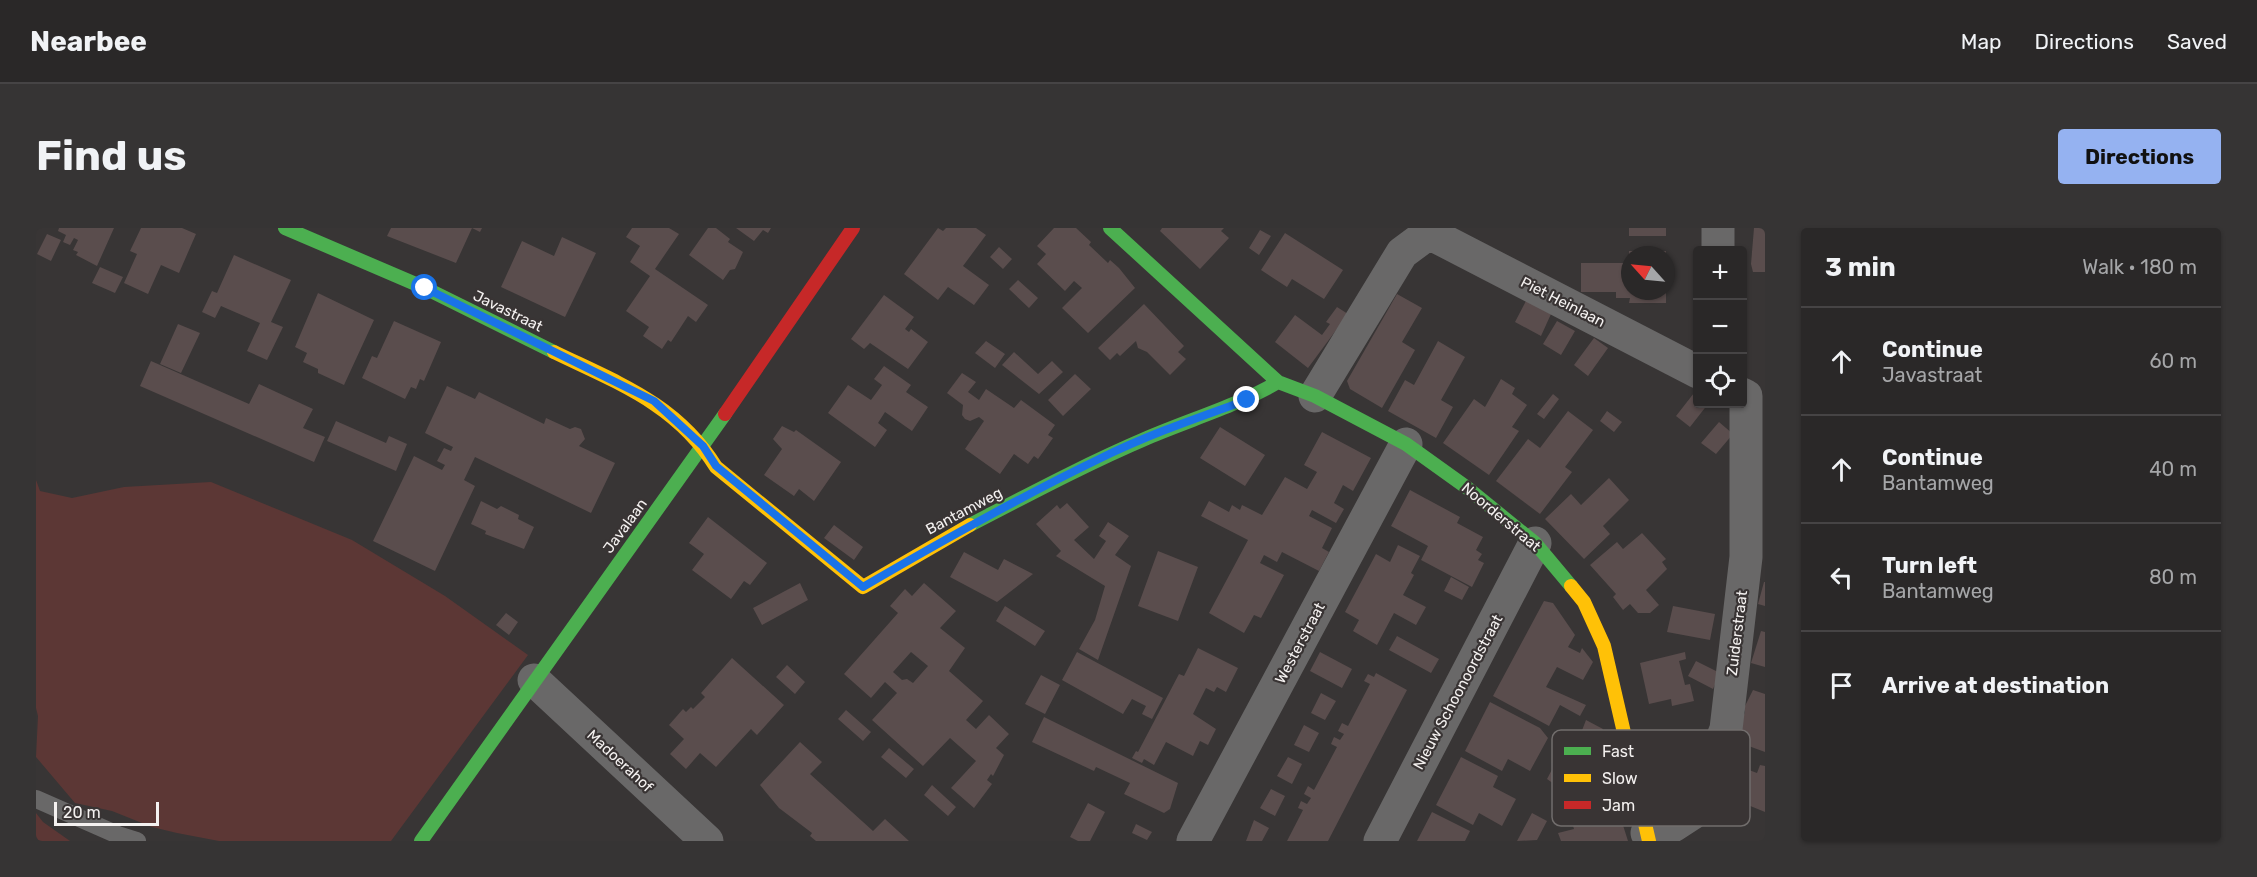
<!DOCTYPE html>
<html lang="en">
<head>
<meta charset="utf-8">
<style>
  :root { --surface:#2a2828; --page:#363434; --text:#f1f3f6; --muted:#a5a6a8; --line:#464445; --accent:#95b2f1 }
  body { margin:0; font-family:Rubik,sans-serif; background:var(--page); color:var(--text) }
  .controls { position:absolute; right:18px; top:18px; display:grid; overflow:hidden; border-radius:6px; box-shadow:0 2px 4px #0004 }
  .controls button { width:54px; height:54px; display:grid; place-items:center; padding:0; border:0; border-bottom:2px solid var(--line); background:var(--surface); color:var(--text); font:30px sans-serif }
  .compass { position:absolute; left:1585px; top:18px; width:54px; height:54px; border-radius:50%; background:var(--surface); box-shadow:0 2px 4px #0004; rotate:297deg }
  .scale { position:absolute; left:18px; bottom:15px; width:105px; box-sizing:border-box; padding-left:6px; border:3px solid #f4f1f0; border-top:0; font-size:16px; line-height:21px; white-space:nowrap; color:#f4f1f0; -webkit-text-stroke:4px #393434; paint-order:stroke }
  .stop { position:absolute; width:18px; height:18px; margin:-14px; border:4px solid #1a73e8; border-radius:50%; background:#fff }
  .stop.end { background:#1a73e8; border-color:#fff; box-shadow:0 2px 6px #0008 }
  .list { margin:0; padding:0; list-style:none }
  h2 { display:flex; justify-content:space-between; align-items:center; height:78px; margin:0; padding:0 24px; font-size:26px }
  h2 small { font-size:20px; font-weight:400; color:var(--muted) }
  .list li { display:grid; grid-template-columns:39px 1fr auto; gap:18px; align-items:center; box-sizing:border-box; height:108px; padding:0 24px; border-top:2px solid var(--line) }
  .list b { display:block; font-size:22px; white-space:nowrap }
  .list p { margin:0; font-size:20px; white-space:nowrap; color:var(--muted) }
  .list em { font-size:20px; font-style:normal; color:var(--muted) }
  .icon { flex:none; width:33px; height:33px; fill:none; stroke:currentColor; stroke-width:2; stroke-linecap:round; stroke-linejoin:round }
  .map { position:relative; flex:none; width:1729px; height:613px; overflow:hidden; border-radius:6px }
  header { display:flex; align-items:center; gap:36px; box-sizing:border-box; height:84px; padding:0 30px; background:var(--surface); border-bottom:2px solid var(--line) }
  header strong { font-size:28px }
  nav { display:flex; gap:33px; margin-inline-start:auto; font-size:21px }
  .intro { display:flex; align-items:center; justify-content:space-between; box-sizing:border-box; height:144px; padding:0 36px }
  h1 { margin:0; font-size:42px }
  .button { padding:15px 27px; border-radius:6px; background:var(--accent); color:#111; font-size:21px; font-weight:700 }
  main { display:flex; gap:36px; padding:0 36px }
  aside { flex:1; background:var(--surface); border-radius:6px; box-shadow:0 2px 4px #0004 }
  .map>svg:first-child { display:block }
  .green { fill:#5c3735 }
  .building { fill:#5a4d4d; fill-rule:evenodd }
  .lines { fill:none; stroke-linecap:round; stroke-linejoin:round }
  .lane { stroke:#696868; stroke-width:18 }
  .street { stroke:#696868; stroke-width:33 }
  .fast { stroke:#4caf50; stroke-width:14 }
  .slow { stroke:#ffc107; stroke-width:14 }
  .jam { stroke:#c62828; stroke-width:14 }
  .route { stroke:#1a73e8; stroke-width:8 }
  .labels { text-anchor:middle; stroke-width:4.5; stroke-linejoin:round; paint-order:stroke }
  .street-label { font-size:15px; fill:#f4f1f0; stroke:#393434 }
  .key { fill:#393434; stroke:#716d6c; stroke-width:1.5 }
  .key-label { font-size:16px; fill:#f4f1f0 }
</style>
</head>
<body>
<header>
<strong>Nearbee</strong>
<nav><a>Map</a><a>Directions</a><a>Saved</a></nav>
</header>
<div class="intro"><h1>Find us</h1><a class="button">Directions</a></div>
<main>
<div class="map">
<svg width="1729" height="613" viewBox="0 0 1729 613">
  <rect width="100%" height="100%" fill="#383535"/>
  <path class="green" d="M0,252L4,263L36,270L88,259L175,254L316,312L409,368L492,427L355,613H183L141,605L116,599L76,583L39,575L0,529L2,488L0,480Z
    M0,585L7,594L34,613H0Z"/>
  <path class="building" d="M23,0H78L61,38L40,27L42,24L37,22L42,12L38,10L34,17L27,14L30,7L22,3Z
    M105,0H146L160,6L143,45L125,37L112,66L88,55L101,26L94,23Z
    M355,0H446L444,4L436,0L420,35L351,8Z
    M596,0H633L643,6L619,41L672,77L660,94L652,88L635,114L632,112L626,121L607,108L613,99L590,83L614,48L594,34L604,18L590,9Z
    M672,0H680L694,11L692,14L707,24L699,41L694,42L687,52L653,27Z
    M700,0H735L732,5L727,2L718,13Z
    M902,0L907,3L910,0H940L950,7L927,38L953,57L938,77L912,59L902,72L868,46Z
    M1018,0H1040L1055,14L1053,17L1072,35L1074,32L1083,40L1099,60L1052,105L1026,80L1046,60L1038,53L1029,63L1001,36L1010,26L1001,18Z
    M1126,0H1188L1185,3L1193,10L1164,41L1124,3Z
    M1593,0H1630V8H1593Z
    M1718,0H1729V44H1717L1715,36Z
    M1224,2L1235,8L1223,27L1213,20Z
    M1249,5L1307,42L1288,71L1256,51L1251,59L1225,42Z
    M11,6L25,12L15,33L1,26Z
    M526,9L560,25L529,89L465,59L486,13L518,28Z
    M963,19L976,31L967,41L954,29Z
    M1593,23H1630V27H1593Z
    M198,27L255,52L235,94L247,99L231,132L211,123L224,95L185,78L179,90L166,84L176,63L181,65Z
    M1545,35H1594V63H1630V75H1593L1594,70H1580V64H1545Z
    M64,39L87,49L79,65L56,55Z
    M982,52L1002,70L993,80L973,61Z
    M282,65L338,92L308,157L282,145V141L267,134L271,125L259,119Z
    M1361,66L1386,80L1366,114L1379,122L1346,180L1314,161L1311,153Z
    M848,67L878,89L869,101L873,104L875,101L892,114L872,141L834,115L828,121L815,111Z
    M1490,73L1515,86L1505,108L1479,94Z
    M1108,76L1148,118L1142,124L1150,131L1134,147L1111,124L1102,120L1100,113L1084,128L1081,125L1074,132L1062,120Z
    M1301,79L1312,86L1272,140L1239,114L1259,87L1286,107L1294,96L1290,94Z
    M358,93L405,114L388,153L384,151L380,161L375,159L369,171L326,150L336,128L341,130Z
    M1521,93L1539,103L1525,127L1507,116Z
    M142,96L164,105L145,145L124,136Z
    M1558,110L1572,120L1552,148L1538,137Z
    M950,113L969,126L959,140L939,125Z
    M1402,113L1429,129L1405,172L1417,179L1400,210L1352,183L1369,152L1378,157Z
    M978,124L1002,146L1016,133L1027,144L1003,166L966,137Z
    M115,133L213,176L223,156L277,181L267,200L289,209L278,234L104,158Z
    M848,138L875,157L870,164L892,179L876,203L849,184L842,195L851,202L839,219L792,185L812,157L835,172L846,157L838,151Z
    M926,145L940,154L932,164L943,172L950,161L978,180L985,172L1019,197L1012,207L1017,210L1002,231L998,228L992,236L978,226L964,246L929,221L948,193L943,189L934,193L929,191L926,187L927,177L911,165Z
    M1039,146L1055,161L1027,188L1012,172Z
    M1465,151L1479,160L1476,166L1491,177L1476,199L1483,203L1453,247L1407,215L1438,171L1449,179Z
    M411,158L439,171L443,164L508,196L510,190L534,201L539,199L545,201L549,211L543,218L579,235L555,285L439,229L428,252L439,258L399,343L337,313L378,228L406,242L409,237L401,233L408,220L415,223L417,219L389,205Z
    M1658,165L1662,168V176H1672L1654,199L1640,188Z
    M1517,166L1523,171L1508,191L1501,186Z
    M1532,183L1557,202L1529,239L1536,244L1504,286L1460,253L1492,211L1504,220Z
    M1571,183L1586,194L1578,204L1564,193Z
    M300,193L350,215L353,208L371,216L360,243L291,213Z
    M1683,194L1697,206L1680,226L1665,215Z
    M746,198L758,204L760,202L805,234L778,273L763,261L758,268L728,247L746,221L737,211Z
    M1184,199L1229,227L1209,258L1164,230Z
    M1286,204L1335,230L1317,263L1307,257L1298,275L1308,281L1300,295L1276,282L1273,288L1296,300L1286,320L1293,324L1283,343L1246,324L1241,334L1228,327L1224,335L1248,347L1225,390L1218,387L1208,405L1173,385L1212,312L1165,288L1173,273L1193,284L1196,277L1204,282L1206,277L1226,287L1249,249L1271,261L1281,244L1268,237Z
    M1573,250L1593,272L1567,298L1574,306L1548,331L1509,291L1535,266L1545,277Z
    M1374,262L1424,289L1421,295L1447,309L1440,322L1446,326L1442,332L1448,335L1436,359L1385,332L1392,318L1355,298Z
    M445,273L461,281L465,278L483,287L482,291L498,299L488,321L449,306L450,303L435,296Z
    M1031,275L1053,299L1038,312L1058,331L1070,313L1063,308L1072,294L1093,308L1079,327L1095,338L1062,432L1043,421L1059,392L1069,358L1020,328L1025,323L1000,296L1021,277L1024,281Z
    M672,289L731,335L714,357L708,353L695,371L656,342L668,326L653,315Z
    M798,297L827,319L818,332L788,310Z
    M1606,305L1630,331L1626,334L1631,341L1610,362L1623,377L1614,385H1602L1594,376L1587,382L1577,369L1580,366L1554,337L1581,314L1587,321Z
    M1362,317L1384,328L1375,345L1378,347L1367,367L1390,379L1380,397L1358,385L1341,417L1317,403L1323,392L1309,384L1340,326L1354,334Z
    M1122,323L1162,339L1142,393L1102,378Z
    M928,324L962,342L968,331L997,346L961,374L914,349Z
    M1415,349L1433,359L1426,372L1408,363Z
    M1728,354H1729V378L1722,376Z
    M764,355L772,372L726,397L717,380Z
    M888,355L920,383L904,400L929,420L913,443L947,473L930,492L940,501L953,487L973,506L960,520L968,527L957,548L955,546L951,552L956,556L938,580L915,560L940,533L914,510L887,538L836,492L861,465L849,454L835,470L808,446L862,385L854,378L869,361L876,368ZM875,424L892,438L877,455L871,451L866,452L857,444Z
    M1508,373L1517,375L1539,407L1532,419L1544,425L1546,420L1557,434L1547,452L1521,439L1510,459L1550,477L1544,488L1524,477L1513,498L1457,468Z
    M969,378L1009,403L999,418L960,393Z
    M1637,378L1679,386L1674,412L1631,404Z
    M470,385L482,394L473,407L460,397Z
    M1725,403L1729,404V439L1715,435Z
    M1361,408L1403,431L1395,445L1353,422Z
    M1162,420L1202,440L1190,464L1181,459L1178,464L1170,460L1157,486L1180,501L1172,517L1164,513L1157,528L1130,514L1118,537L1108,531L1106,535L1096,530L1100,523L1102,524L1143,446L1148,448Z
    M1041,424L1127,470L1116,491L1106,486L1110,478L1096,471L1087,486L1026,452Z
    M1284,424L1316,441L1306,460L1274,443Z
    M1649,424L1650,431L1643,433L1649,457L1654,456L1658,473L1636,478L1635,471L1613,476L1604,435Z
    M696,430L748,477L721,507L715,501L680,539L664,525L650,541L634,526L648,511L633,497L647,481L650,484L655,479L657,481L669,469L665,465Z
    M1660,433L1684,445L1677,461L1652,448Z
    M751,437L769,454L759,466L740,449Z
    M1340,445L1371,462L1321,557L1292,613H1251L1267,582L1262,580L1265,573L1271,576L1275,570L1268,566L1272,558L1278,562L1301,519L1295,516L1298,509L1304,512L1308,506L1302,503L1306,495L1312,498L1334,456L1328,453L1332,446L1338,449Z
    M1005,447L1024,457L1009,486L989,476Z
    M1717,462L1729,466V524L1699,513L1709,484L1708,480Z
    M1285,465L1300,473L1289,492L1275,485Z
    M1454,474L1504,500L1512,510L1494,543L1472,531L1466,543L1429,523Z
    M810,482L835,504L827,513L802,491Z
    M1008,489L1142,555L1134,581L1128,585L1088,566L1094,555L1060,539L1058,543L996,514Z
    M1550,492L1567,501L1561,513L1545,505Z
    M1268,497L1283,505L1273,524L1258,517Z
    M764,514L786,534L774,546L837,603L849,591L873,613H780L774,608L776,605L743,580L724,557Z
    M853,520L878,541L870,550L845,529Z
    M1252,529L1266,536L1256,556L1241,548Z
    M1425,529L1462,548L1457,559L1480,571L1466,598L1443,585L1437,597L1400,577Z
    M1521,532L1535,540L1529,551L1545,546L1550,560L1573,553L1592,613H1525L1522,605L1538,601L1532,582L1537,580L1532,566L1511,551Z
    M1697,536L1721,545L1724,537L1729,538V584L1685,566Z
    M896,557L920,579L912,588L888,567Z
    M1235,561L1249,568L1239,588L1224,580Z
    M1052,575L1069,584L1054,613H1042L1034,609Z
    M1396,584L1434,603L1429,613H1381Z
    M1496,585L1511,593L1501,612L1481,613Z
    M1218,592L1233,600L1226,613H1210Z
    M1100,596L1116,604L1111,612L1096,605Z"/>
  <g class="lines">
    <path class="lane" d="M0,571L82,607L101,613"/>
    <path class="street" d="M1682,0V22
      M1279,168L1366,25L1393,5L1662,144
      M498,452L671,613
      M1611,605L1637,598L1657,585L1690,501L1710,329V168L1706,166
      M1157,613L1370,216
      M1344,613L1499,315"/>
    <path class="fast" d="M249,0L389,60L518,124
      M1074,0L1242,154L1279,168L1370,216L1430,259L1499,315L1535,358
      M934,297C992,267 1050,236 1111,210C1155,191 1201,178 1242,154
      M385,613L689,186"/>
    <path class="slow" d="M518,124C582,155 641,176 680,239L827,359L934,297
      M1535,358L1548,374L1568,418L1613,613"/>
    <path class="jam" d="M689,186L817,0"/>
  </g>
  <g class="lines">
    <path class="route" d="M389,60L618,173L667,218L680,238L827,359C904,314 982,270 1063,231C1111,207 1161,190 1211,172"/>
  </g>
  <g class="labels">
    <g class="street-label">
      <text transform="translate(1527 74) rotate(27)" y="5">Piet Heinlaan</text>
      <text transform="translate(472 83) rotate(26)" y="5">Javastraat</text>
      <text transform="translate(928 283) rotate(-28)" y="5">Bantamweg</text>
      <text transform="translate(1465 289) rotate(40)" y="5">Noorderstraat</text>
      <text transform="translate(589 298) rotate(-54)" y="5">Javalaan</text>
      <text transform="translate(1701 405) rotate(-83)" y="5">Zuiderstraat</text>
      <text transform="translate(1264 415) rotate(-62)" y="5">Westerstraat</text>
      <text transform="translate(1422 464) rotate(-62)" y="5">Nieuw Schoonoordstraat</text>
      <text transform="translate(584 533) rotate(43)" y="5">Madoerahof</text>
    </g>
  </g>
  <rect x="1516" y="502" width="198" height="96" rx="9" class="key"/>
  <rect x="1528" y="519" width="27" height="8" fill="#4caf50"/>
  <rect x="1528" y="546" width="27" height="8" fill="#ffc107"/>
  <rect x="1528" y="573" width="27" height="8" fill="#c62828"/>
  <g class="key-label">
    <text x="1566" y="529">Fast</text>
    <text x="1566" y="556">Slow</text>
    <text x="1566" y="583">Jam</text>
  </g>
</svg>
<div class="controls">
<button>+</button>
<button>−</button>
<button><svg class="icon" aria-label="locate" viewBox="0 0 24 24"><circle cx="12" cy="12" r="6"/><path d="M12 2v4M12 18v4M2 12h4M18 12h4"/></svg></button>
</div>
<svg class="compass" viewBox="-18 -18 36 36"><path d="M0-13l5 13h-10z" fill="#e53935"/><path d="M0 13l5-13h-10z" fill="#a5a6a8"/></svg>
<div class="scale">20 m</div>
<div class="stop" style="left:389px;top:60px"></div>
<div class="stop end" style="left:1211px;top:172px"></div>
</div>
<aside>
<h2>3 min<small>Walk · 180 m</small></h2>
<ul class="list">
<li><svg class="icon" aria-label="ahead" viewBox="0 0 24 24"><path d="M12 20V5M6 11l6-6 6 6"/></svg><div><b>Continue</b><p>Javastraat</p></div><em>60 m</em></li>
<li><svg class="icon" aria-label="ahead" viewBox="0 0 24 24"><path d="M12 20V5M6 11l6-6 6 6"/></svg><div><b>Continue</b><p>Bantamweg</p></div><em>40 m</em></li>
<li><svg class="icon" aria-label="left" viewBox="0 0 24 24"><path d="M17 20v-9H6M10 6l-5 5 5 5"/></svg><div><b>Turn left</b><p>Bantamweg</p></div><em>80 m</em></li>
<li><svg class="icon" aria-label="arrive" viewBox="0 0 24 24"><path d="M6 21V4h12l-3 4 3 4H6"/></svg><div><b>Arrive at destination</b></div></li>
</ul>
</aside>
</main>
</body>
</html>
